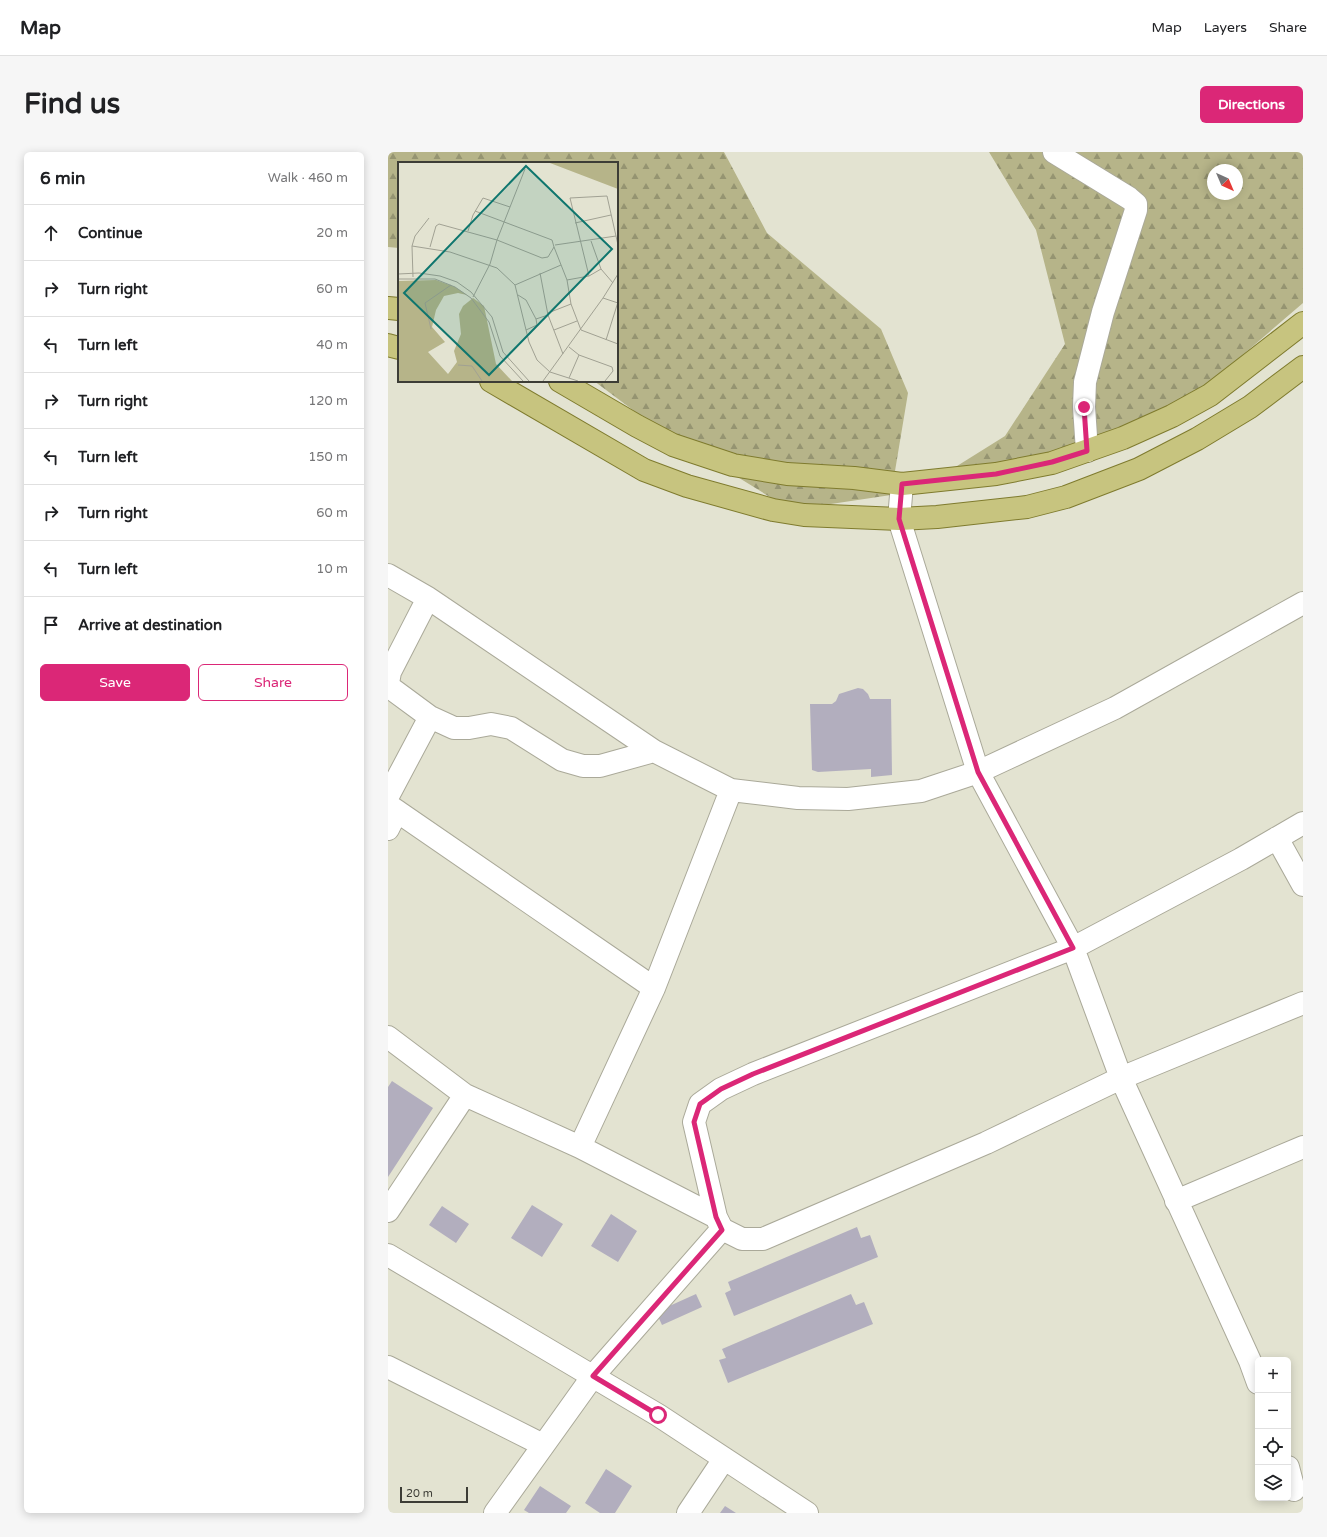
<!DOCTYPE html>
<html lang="en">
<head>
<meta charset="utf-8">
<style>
  :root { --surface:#fff; --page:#f6f6f6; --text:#202124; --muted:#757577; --line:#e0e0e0; --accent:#db2777 }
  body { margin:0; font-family:"Varela Round",sans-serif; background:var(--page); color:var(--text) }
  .controls { position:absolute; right:12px; bottom:12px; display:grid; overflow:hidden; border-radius:6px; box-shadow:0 2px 10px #0003 }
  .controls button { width:36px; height:36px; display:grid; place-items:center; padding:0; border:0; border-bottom:1px solid var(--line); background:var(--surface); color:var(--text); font:20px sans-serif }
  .compass { position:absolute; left:819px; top:12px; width:36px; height:36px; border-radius:50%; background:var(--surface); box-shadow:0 2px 10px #0003; rotate:136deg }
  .scale { position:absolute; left:12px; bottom:10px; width:68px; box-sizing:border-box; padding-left:4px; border:2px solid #3d3d36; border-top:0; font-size:11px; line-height:14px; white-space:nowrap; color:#3d3d36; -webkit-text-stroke:3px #e3e3d1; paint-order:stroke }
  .stop { position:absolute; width:12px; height:12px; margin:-9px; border:3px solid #db2777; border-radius:50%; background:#fff }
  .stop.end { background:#db2777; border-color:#fff; box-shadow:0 1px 4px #0008 }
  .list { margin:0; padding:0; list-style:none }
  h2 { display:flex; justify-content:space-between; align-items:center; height:52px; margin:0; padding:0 16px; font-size:17px }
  h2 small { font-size:13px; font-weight:400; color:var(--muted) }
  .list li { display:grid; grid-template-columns:26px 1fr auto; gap:12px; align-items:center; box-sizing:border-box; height:56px; padding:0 16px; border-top:1px solid var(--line) }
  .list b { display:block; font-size:15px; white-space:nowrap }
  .list em { font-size:13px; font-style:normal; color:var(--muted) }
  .actions { display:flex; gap:8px; padding:12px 16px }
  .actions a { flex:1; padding:9px 0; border:1px solid var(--accent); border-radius:6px; text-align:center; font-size:14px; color:var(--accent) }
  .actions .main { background:var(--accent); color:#fff }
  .icon { flex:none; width:22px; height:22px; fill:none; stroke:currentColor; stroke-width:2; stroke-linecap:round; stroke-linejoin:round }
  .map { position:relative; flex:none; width:915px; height:1361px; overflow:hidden; border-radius:6px }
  header { display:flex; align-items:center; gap:24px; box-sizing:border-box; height:56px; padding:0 20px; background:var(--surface); border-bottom:1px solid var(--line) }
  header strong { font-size:19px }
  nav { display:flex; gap:22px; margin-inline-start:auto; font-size:14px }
  .intro { display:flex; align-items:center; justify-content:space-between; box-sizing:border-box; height:96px; padding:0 24px }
  h1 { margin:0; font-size:28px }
  .button { padding:10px 18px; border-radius:6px; background:var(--accent); color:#fff; font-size:14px; font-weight:700 }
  main { display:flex; gap:24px; padding:0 24px }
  aside { flex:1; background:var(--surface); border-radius:6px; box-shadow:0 2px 10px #0003 }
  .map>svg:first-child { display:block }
  .forest { fill:url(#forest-firs); fill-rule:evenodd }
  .building { fill:#b2aebe }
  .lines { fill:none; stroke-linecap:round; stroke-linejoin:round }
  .minor-casing { stroke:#aaa999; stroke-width:24 }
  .major-casing { stroke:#7f7b2e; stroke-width:24 }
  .minor { stroke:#fff; stroke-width:22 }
  .major { stroke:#c7c47f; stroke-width:22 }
  .route { stroke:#db2777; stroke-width:5 }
  .inset-road { fill:none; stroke:#a1a193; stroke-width:1 }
  .view { fill:#0f766e; fill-opacity:0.15; stroke:#0f766e; stroke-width:2 }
  .inset-edge { fill:none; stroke:#3d3d36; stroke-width:2 }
</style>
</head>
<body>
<header>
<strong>Map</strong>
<nav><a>Map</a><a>Layers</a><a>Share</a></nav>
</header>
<div class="intro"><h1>Find us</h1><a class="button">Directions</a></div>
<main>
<aside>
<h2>6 min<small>Walk · 460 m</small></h2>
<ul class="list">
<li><svg class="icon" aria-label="ahead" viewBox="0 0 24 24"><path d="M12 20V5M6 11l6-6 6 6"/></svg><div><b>Continue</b></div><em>20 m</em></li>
<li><svg class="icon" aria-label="right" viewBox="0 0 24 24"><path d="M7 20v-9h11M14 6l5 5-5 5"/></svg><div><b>Turn right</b></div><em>60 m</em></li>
<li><svg class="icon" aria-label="left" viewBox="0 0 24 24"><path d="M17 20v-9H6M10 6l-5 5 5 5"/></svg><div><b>Turn left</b></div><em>40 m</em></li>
<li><svg class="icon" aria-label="right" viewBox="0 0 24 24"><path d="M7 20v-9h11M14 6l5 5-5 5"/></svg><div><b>Turn right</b></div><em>120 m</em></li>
<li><svg class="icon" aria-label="left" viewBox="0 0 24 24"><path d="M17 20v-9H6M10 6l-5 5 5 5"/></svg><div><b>Turn left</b></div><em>150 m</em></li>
<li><svg class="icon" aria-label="right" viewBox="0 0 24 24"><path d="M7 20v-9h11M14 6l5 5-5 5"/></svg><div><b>Turn right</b></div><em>60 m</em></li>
<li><svg class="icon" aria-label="left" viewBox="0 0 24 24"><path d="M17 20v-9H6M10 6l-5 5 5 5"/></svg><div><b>Turn left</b></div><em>10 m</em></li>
<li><svg class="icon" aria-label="arrive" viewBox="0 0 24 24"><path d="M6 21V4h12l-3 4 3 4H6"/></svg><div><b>Arrive at destination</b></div></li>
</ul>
<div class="actions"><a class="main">Save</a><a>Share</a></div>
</aside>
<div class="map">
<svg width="915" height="1361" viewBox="0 0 915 1361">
  <defs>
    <pattern id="forest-firs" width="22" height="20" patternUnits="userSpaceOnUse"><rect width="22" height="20" fill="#b6b489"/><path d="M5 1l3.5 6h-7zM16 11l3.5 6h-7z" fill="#959471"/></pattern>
  </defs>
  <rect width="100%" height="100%" fill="#e3e3d1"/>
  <path class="forest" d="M0,0H336L379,81L493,177L520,241L503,343L403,358L265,273L206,229H229V11H11V96L0,95Z
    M601,0H915V151L808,243L663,307L553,324L617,284L677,192L648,78ZM825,18H849V42H825Z"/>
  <path class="building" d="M470,536L475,537L480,542L482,547H503L504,623L483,625V617L430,620L424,618L422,552H444L448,549L451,542Z
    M4,929L45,956L0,1025V935Z
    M144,1053L175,1072L154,1105L123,1086Z
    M54,1054L81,1072L68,1091L41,1073Z
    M223,1062L249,1079L230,1110L203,1094Z
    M469,1075L473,1086L482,1083L490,1105L346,1164L337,1141L343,1138L340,1130Z
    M308,1142L314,1155L274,1173L268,1160Z
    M463,1142L468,1153L476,1150L485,1172L340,1231L331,1208L338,1206L334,1197Z
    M218,1317L244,1334L227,1361H212L197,1351Z
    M152,1334L183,1354L178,1361H141L136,1358Z
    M337,1354L348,1361H332Z"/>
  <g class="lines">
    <defs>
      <path id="minor" d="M666,0L741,46L748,52V58L715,160L697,230L696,255L699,299
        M514,332L511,367L590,620L685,796L733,926L862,1209L870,1231
        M0,423L40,446L266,599L343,638L410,646L460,647L533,639L590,620L727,556L915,451
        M0,531L2,520L40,446
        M0,534L42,565L66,576H81L103,572L123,576L174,608L195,614H212L266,599
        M0,644L42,565
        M0,653L266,836
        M915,671L853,707L685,796L365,922L333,937L312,952L306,970L328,1065L334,1077L354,1087H375L598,991L733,926L915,851
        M0,677L9,659
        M889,686L915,733
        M0,885L77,943L192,995L328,1065
        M192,995L266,836L343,638
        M788,1049L915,995
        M0,1059L77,943
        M0,1103L270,1263L419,1361
        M0,1215L155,1293
        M900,1315L906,1338
        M107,1361L205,1224L334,1077
        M300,1361L336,1307"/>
      <path id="major" d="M0,156L11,157
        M0,193L11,196
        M103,229L256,318L299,334L385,358L416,363L511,367L549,365L639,355L678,345L751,317L809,287L862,255L915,215
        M172,229L249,274L285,293L345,313L399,322L466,326L514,332L608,322L664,311L735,286L784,264L822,243L915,171"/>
    </defs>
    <use href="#minor" class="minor-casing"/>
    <use href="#major" class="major-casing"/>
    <use href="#minor" class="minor"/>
    <use href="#major" class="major"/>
  </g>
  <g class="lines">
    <path class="route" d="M270,1263L205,1224L334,1078L328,1065L306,970L312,952L333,937L365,922L685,796L590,620L511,367L514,332L608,322L664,310L699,299L696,255"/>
  </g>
  <g transform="translate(10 10)">
    <rect width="220" height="220" fill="#e3e3d1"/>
    <path d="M152,1H220V27ZM38,118L57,125L69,133L60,131L46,134L38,148L34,165L47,180L30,190L50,212L59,200L56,189L63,172L61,152L65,144L75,136L86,144L98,202L114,219H0V119Z" fill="#b6b489"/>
    <path class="inset-road" d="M177,61L213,53M70,69L75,53L85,36L112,45M157,83L218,74M14,84L17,74L31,56M32,85L38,64L41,62L99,78L144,96L150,95L156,85L154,78L77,49M156,85L169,118L173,142L183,168L220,182M203,107L215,121M142,111L150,153L165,192M0,112L21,111L42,114L59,120L73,130L94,155L105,190L131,219M220,112L205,136L220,141M191,114L203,107L193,79M15,115L14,84L52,90L99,106L117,123L131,180L139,198L152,210L180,219M0,117H37L57,125L73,136L91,160L102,194L125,219M169,118L191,114L172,36L209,34L220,83M117,123L163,103M120,133L128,138L138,157L139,163L128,168M75,135L92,102L99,78L127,7M150,151L173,142M138,157L150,153M33,167L27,141L53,123M156,168L179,159M208,178L220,140M181,193L214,205L215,209L207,219M60,203L74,204L84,219M171,216L181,193L171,185M145,219L205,136"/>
    <path class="view" d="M128,4L214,87L91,213L6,131Z"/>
    <rect width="220" height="220" class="inset-edge"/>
  </g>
</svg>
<div class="controls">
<button>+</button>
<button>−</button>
<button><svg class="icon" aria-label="locate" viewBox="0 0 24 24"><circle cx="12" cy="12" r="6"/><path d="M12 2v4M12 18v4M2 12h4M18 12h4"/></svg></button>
<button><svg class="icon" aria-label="layers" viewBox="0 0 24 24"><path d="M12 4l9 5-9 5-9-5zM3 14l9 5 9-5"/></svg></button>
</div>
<svg class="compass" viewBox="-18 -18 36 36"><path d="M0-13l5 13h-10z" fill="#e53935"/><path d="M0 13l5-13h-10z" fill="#757577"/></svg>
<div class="scale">20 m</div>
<div class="stop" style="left:270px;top:1263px"></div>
<div class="stop end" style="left:696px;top:255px"></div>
</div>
</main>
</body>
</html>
